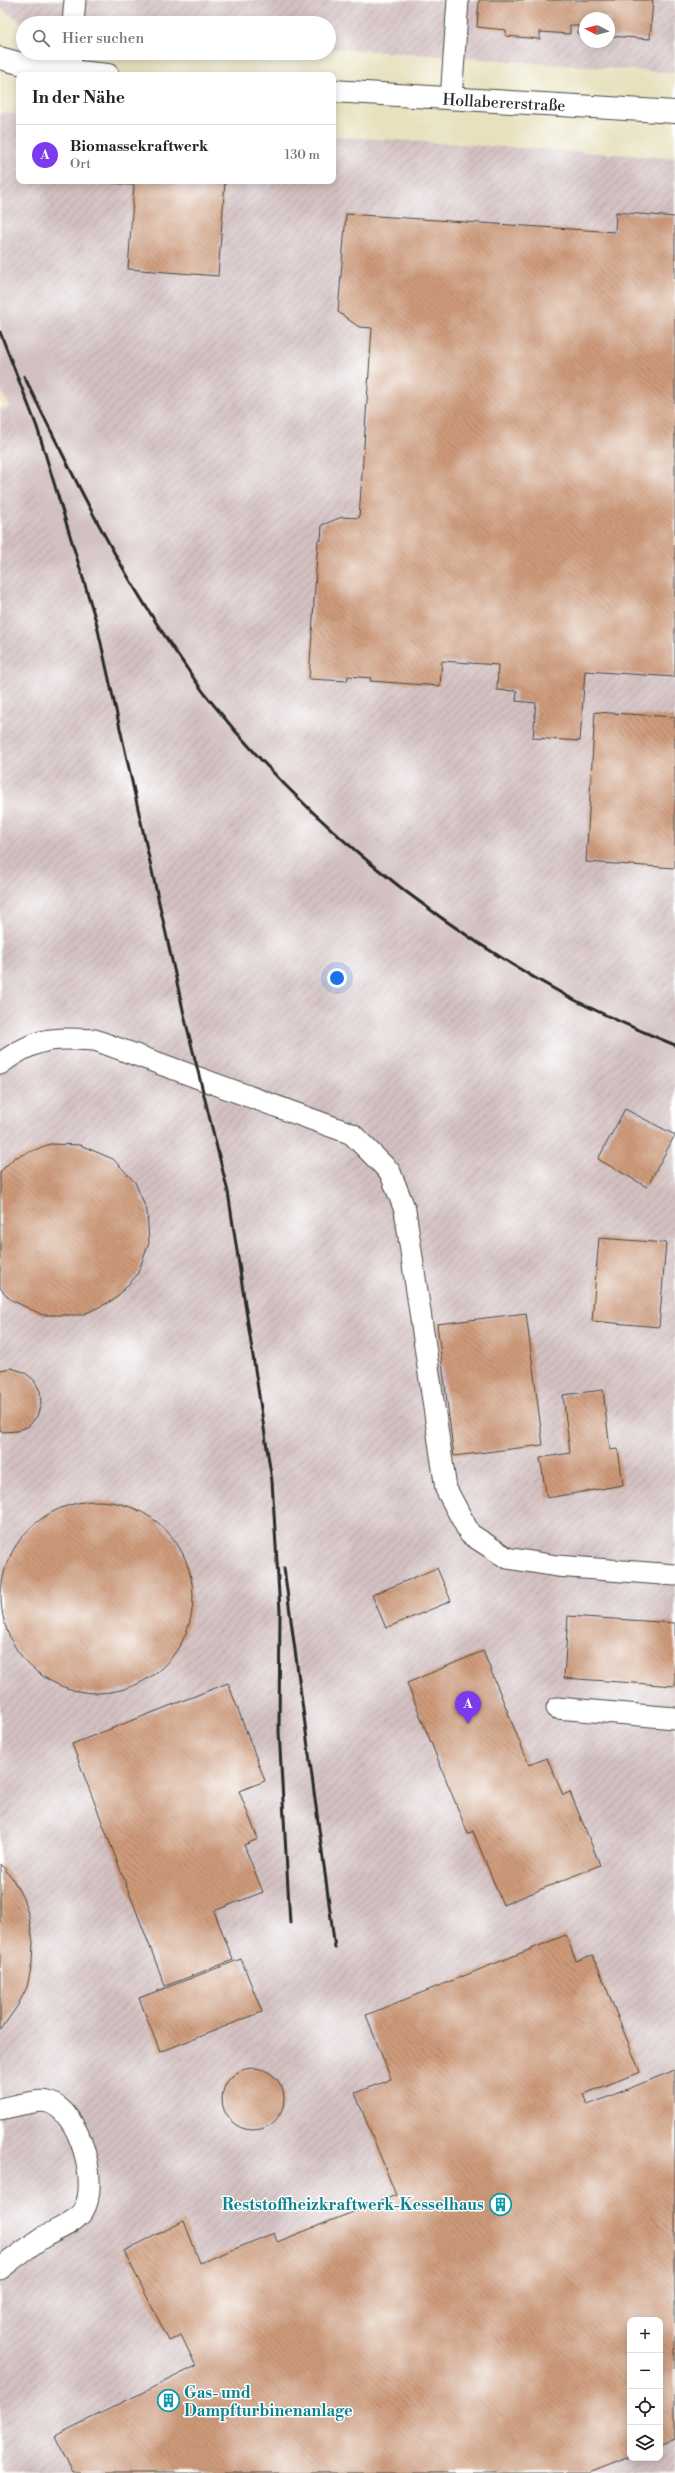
<!DOCTYPE html>
<html lang="de">
<head>
<meta charset="utf-8">
<style>
  :root { --surface:#fff; --page:#f2f2f2; --text:#222; --muted:#767676; --line:#e0e0e0; --accent:#7c3aed }
  body { margin:0; font-family:"Libre Bodoni",serif; background:var(--page); color:var(--text) }
  .controls { position:absolute; right:12px; bottom:12px; display:grid; overflow:hidden; border-radius:8px; box-shadow:0 2px 10px #0003 }
  .controls button { width:36px; height:36px; display:grid; place-items:center; padding:0; border:0; border-bottom:1px solid var(--line); background:var(--surface); color:var(--text); font:20px sans-serif }
  .compass { position:absolute; left:579px; top:12px; width:36px; height:36px; border-radius:50%; background:var(--surface); box-shadow:0 2px 10px #0003; rotate:277deg }
  .you { position:absolute; left:337px; top:978px; width:14px; height:14px; margin:-10px; border:3px solid #fff; border-radius:50%; background:#1a73e8; box-shadow:0 0 0 6px #1a73e833 }
  .badge { display:grid; place-items:center; width:26px; height:26px; border-radius:50%; background:var(--accent); color:#fff; font-size:13px; font-weight:700 }
  .pin { position:absolute; translate:-50% -33px; filter:drop-shadow(0 1px 2px #0008) }
  .pin::after { content:''; position:absolute; top:21px; width:14px; height:12px; background:inherit; clip-path:polygon(0 0,100% 0,50% 100%) }
  .list { margin:0; padding:0; list-style:none }
  h2 { display:flex; justify-content:space-between; align-items:center; height:52px; margin:0; padding:0 16px; font-size:17px }
  h2 small { font-size:13px; font-weight:400; color:var(--muted) }
  .list li { display:grid; grid-template-columns:26px 1fr auto; gap:12px; align-items:center; box-sizing:border-box; height:60px; padding:0 16px; border-top:1px solid var(--line) }
  .list b { display:block; font-size:15px; white-space:nowrap }
  .list p { margin:0; font-size:13px; white-space:nowrap; color:var(--muted) }
  .list em { font-size:13px; font-style:normal; color:var(--muted) }
  .icon { flex:none; width:22px; height:22px; fill:none; stroke:currentColor; stroke-width:2; stroke-linecap:round; stroke-linejoin:round }
  .map { position:relative; flex:none; width:675px; height:2473px; overflow:hidden }
  .search { position:absolute; background:var(--surface); box-shadow:0 2px 10px #0003; left:16px; top:16px; width:320px; height:44px; display:flex; align-items:center; gap:10px; box-sizing:border-box; padding:0 14px; border-radius:22px; color:var(--muted); font-size:15px }
  .panel { position:absolute; background:var(--surface); box-shadow:0 2px 10px #0003; left:16px; top:72px; width:320px; height:112px; border-radius:8px }
  .map>svg:first-child { display:block }
  .industrial { fill:url(#industrial-furrows); fill-rule:evenodd }
  .railway { fill:#d2bfc0 }
  .building { fill:url(#building-back-hatch) }
  .lines { fill:none; stroke-linecap:round; stroke-linejoin:round }
  .service-casing { stroke:#474641; stroke-width:23 }
  .tertiary-casing { stroke:#474641; stroke-width:24 }
  .service { stroke:#fff; stroke-width:21 }
  .tertiary { stroke:#fff; stroke-width:22 }
  .rail { stroke:#2b2b2b; stroke-width:3 }
  .labels { text-anchor:middle; stroke-width:3; stroke-linejoin:round; paint-order:stroke }
  .street-label { font-size:16px; fill:#2b2b2b; stroke:#fff }
  .culture-label { font-size:16px; font-weight:bold; fill:#0d838f; stroke:#fff; text-anchor:end }
</style>
</head>
<body>
<div class="map">
<svg width="675" height="2473" viewBox="0 0 675 2473">
  <defs>
    <pattern id="industrial-furrows" width="10" height="10" patternUnits="userSpaceOnUse"><rect width="10" height="10" fill="#d2bfc0"/><path d="M-1 1l2-2M0 10L10 0M9 11l2-2" fill="none" stroke="#b4a4a5"/></pattern>
    <pattern id="building-back-hatch" width="6" height="6" patternUnits="userSpaceOnUse"><rect width="6" height="6" fill="#ce9a7a"/><path d="M-1 5l2 2M0 0l6 6M5-1l2 2" fill="none" stroke="#a77e64"/></pattern>
  </defs>
  <rect width="100%" height="100%" fill="#fff"/>
  <filter id="ink" filterUnits="userSpaceOnUse"><feTurbulence type="fractalNoise" baseFrequency=".025" numOctaves="2"/><feDisplacementMap in="SourceGraphic" scale="8" xChannelSelector="R" yChannelSelector="G"/><feConvolveMatrix kernelMatrix="1 2 1 2 8 2 1 2 1" color-interpolation-filters="sRGB"/></filter>
  <filter id="wash" filterUnits="userSpaceOnUse"><feTurbulence type="fractalNoise" baseFrequency=".012" numOctaves="4" result="noise"/><feDisplacementMap in="SourceGraphic" scale="16" xChannelSelector="R" yChannelSelector="G"/><feGaussianBlur stdDeviation="0.9" result="paint"/><feColorMatrix in="noise" values="0 0 0 0 0 0 0 0 0 0 0 0 0 0 0 0 0 1.4 0 .05"/><feComposite in="paint" operator="in"/></filter>
  <g filter="url(#wash)">
    <rect width="100%" height="100%" fill="#e7e1be"/>
    <path class="industrial" d="M0,0H675V73L329,48V23H23L0,8ZM585,18H609V42H585Z
      M0,112L19,114V181H333V136L675,158V1027L603,996L549,967L469,918L410,873L322,796L266,739L215,675L144,530L0,252Z
      M10,407L69,592L110,583L172,678L215,735L269,797L332,860L436,942L506,985L574,1023L675,1071V2473H0V410ZM630,2320H660V2458H630Z"/>
    <path class="railway" d="M0,252L144,530L215,675L266,739L322,796L410,873L469,918L549,967L603,996L675,1027V1071L574,1023L506,985L436,942L384,905L332,860L269,797L215,735L172,678L110,583L69,592L10,407L0,388Z"/>
    <g id="blocks">
      <path class="building" d="M479,0H653L650,39L609,36V18H585V35L578,34V26L570,25V34L540,32V39L506,36V30L477,27Z
        M92,181H225L218,276L128,269L134,185Z
        M616,212L675,217V677L585,671L580,741L533,738L536,703L516,701L517,691L497,690L498,665L442,661L440,686L370,681L371,678L348,676L347,681L309,679L318,540H321L322,525L342,517L359,518L372,328L359,327L338,312L346,214L615,232Z
        M595,712L675,717V868L586,862Z
        M625,1109L675,1135L647,1187L598,1159Z
        M50,1144L80,1145L113,1159L135,1182L147,1211L149,1243L137,1275L114,1300L82,1315H43L11,1300L0,1288V1172L14,1158Z
        M599,1238L666,1243L659,1327L592,1321Z
        M526,1313L543,1445L454,1456L437,1324Z
        M11,1368L24,1372L34,1380L40,1391L41,1404L37,1416L29,1426L17,1431L4,1432L0,1430V1370Z
        M603,1390L610,1450L618,1449L623,1485L547,1498L540,1458L570,1453L563,1395Z
        M1 1597a96 96 0 1 1 192 0a96 96 0 1 1-192 0Z
        M437,1568L451,1601L386,1628L372,1595Z
        M568,1616L675,1623V1686L564,1678Z
        M483,1651L529,1765L547,1758L563,1795L570,1792L600,1865L503,1905L473,1831L468,1834L407,1683Z
        M228,1683L265,1781L239,1791L258,1839L244,1845L263,1892L214,1911L233,1960L165,1986L72,1744Z
        M0,1864L11,1876L23,1898L29,1917L33,1942L32,1963L27,1987L18,2005L0,2031Z
        M566,1935L576,1961L593,1955L640,2072L584,2094L588,2105L675,2070V2439L660,2445V2320H630V2457L589,2473H73L55,2436L196,2366L181,2335L169,2341L124,2251L184,2221L200,2263L274,2233L277,2242L396,2195L355,2093L391,2079L366,2015Z
        M241,1959L262,2012L160,2052L139,1998Z
        M222 2099a31 31 0 1 1 62 0a31 31 0 1 1-62 0Z"/>
    </g>
  </g>
  <g filter="url(#ink)">
    <use href="#blocks" fill-opacity="0" stroke="#474641" stroke-width="1"/>
    <g class="lines">
      <defs>
        <path id="service" d="M73,23L75,0
          M70,72L71,53
          M451,99L458,0
          M0,1064C36,1037 52,1038 95,1040L352,1134L390,1172L405,1210L446,1489L470,1534L507,1558L557,1566L675,1575
          M557,1708L675,1718
          M0,2109C12,2107 37,2099 48,2102C80,2111 100,2185 83,2211C74,2224 55,2230 42,2238C27,2248 14,2258 0,2269"/>
        <path id="tertiary" d="M0,58L37,68L108,75
          M333,91L675,112"/>
      </defs>
      <use href="#service" class="service-casing"/>
      <use href="#tertiary" class="tertiary-casing"/>
      <use href="#service" class="service"/>
      <use href="#tertiary" class="tertiary"/>
      <path class="rail" d="M0,332L37,427L96,621L186,1023L228,1192L272,1481L280,1611L279,1731L290,1923
        M24,376C70,470 115,564 175,651C186,666 196,683 208,698C305,820 429,921 565,995C601,1014 638,1030 675,1045
        M284,1568L335,1948"/>
    </g>
  </g>
  <defs>
    <symbol id="building-ring" viewBox="-11 -11 22 22"><circle r="9.5" fill="#fff" stroke="#0f9aa8" stroke-width="1.5"/><path d="M-4-6H4V6H1V3H-1V6H-4ZM-2.5-4.3h1.7v1.8h-1.7ZM.8-4.3h1.7v1.8H.8ZM-2.5-1h1.7V.8h-1.7ZM.8-1h1.7V.8H.8Z" fill="#0f9aa8"/></symbol>
  </defs>
  <g fill-rule="evenodd">
    <use href="#building-ring" x="488" y="2192" width="25" height="25"/>
    <use href="#building-ring" x="156" y="2388" width="25" height="25"/>
  </g>
  <g class="labels">
    <g class="street-label">
      <text transform="translate(504 102) rotate(3)" y="6">Hollabererstraße</text>
    </g>
    <g class="culture-label">
      <text x="484" y="2210">Reststoffheizkraftwerk-Kesselhaus</text>
      <text x="184" y="2398" text-anchor="start">Gas- und<tspan x="184" dy="18">Dampfturbinenanlage</tspan></text>
    </g>
  </g>
</svg>
<div class="controls">
<button>+</button>
<button>−</button>
<button><svg class="icon" aria-label="locate" viewBox="0 0 24 24"><circle cx="12" cy="12" r="6"/><path d="M12 2v4M12 18v4M2 12h4M18 12h4"/></svg></button>
<button><svg class="icon" aria-label="layers" viewBox="0 0 24 24"><path d="M12 4l9 5-9 5-9-5zM3 14l9 5 9-5"/></svg></button>
</div>
<svg class="compass" viewBox="-18 -18 36 36"><path d="M0-13l5 13h-10z" fill="#e53935"/><path d="M0 13l5-13h-10z" fill="#767676"/></svg>
<div class="you"></div>
<div class="pin badge" style="left:468px;top:1724px">A</div>
<div class="search"><svg class="icon" aria-label="search" viewBox="0 0 24 24"><circle cx="10" cy="10" r="6"/><path d="M15 15l6 6"/></svg>Hier suchen</div>
<section class="panel">
<h2>In der Nähe<small></small></h2>
<ul class="list">
<li><span class="badge">A</span><div><b>Biomassekraftwerk</b><p>Ort</p></div><em>130 m</em></li>
</ul>
</section>
</div>
</body>
</html>
